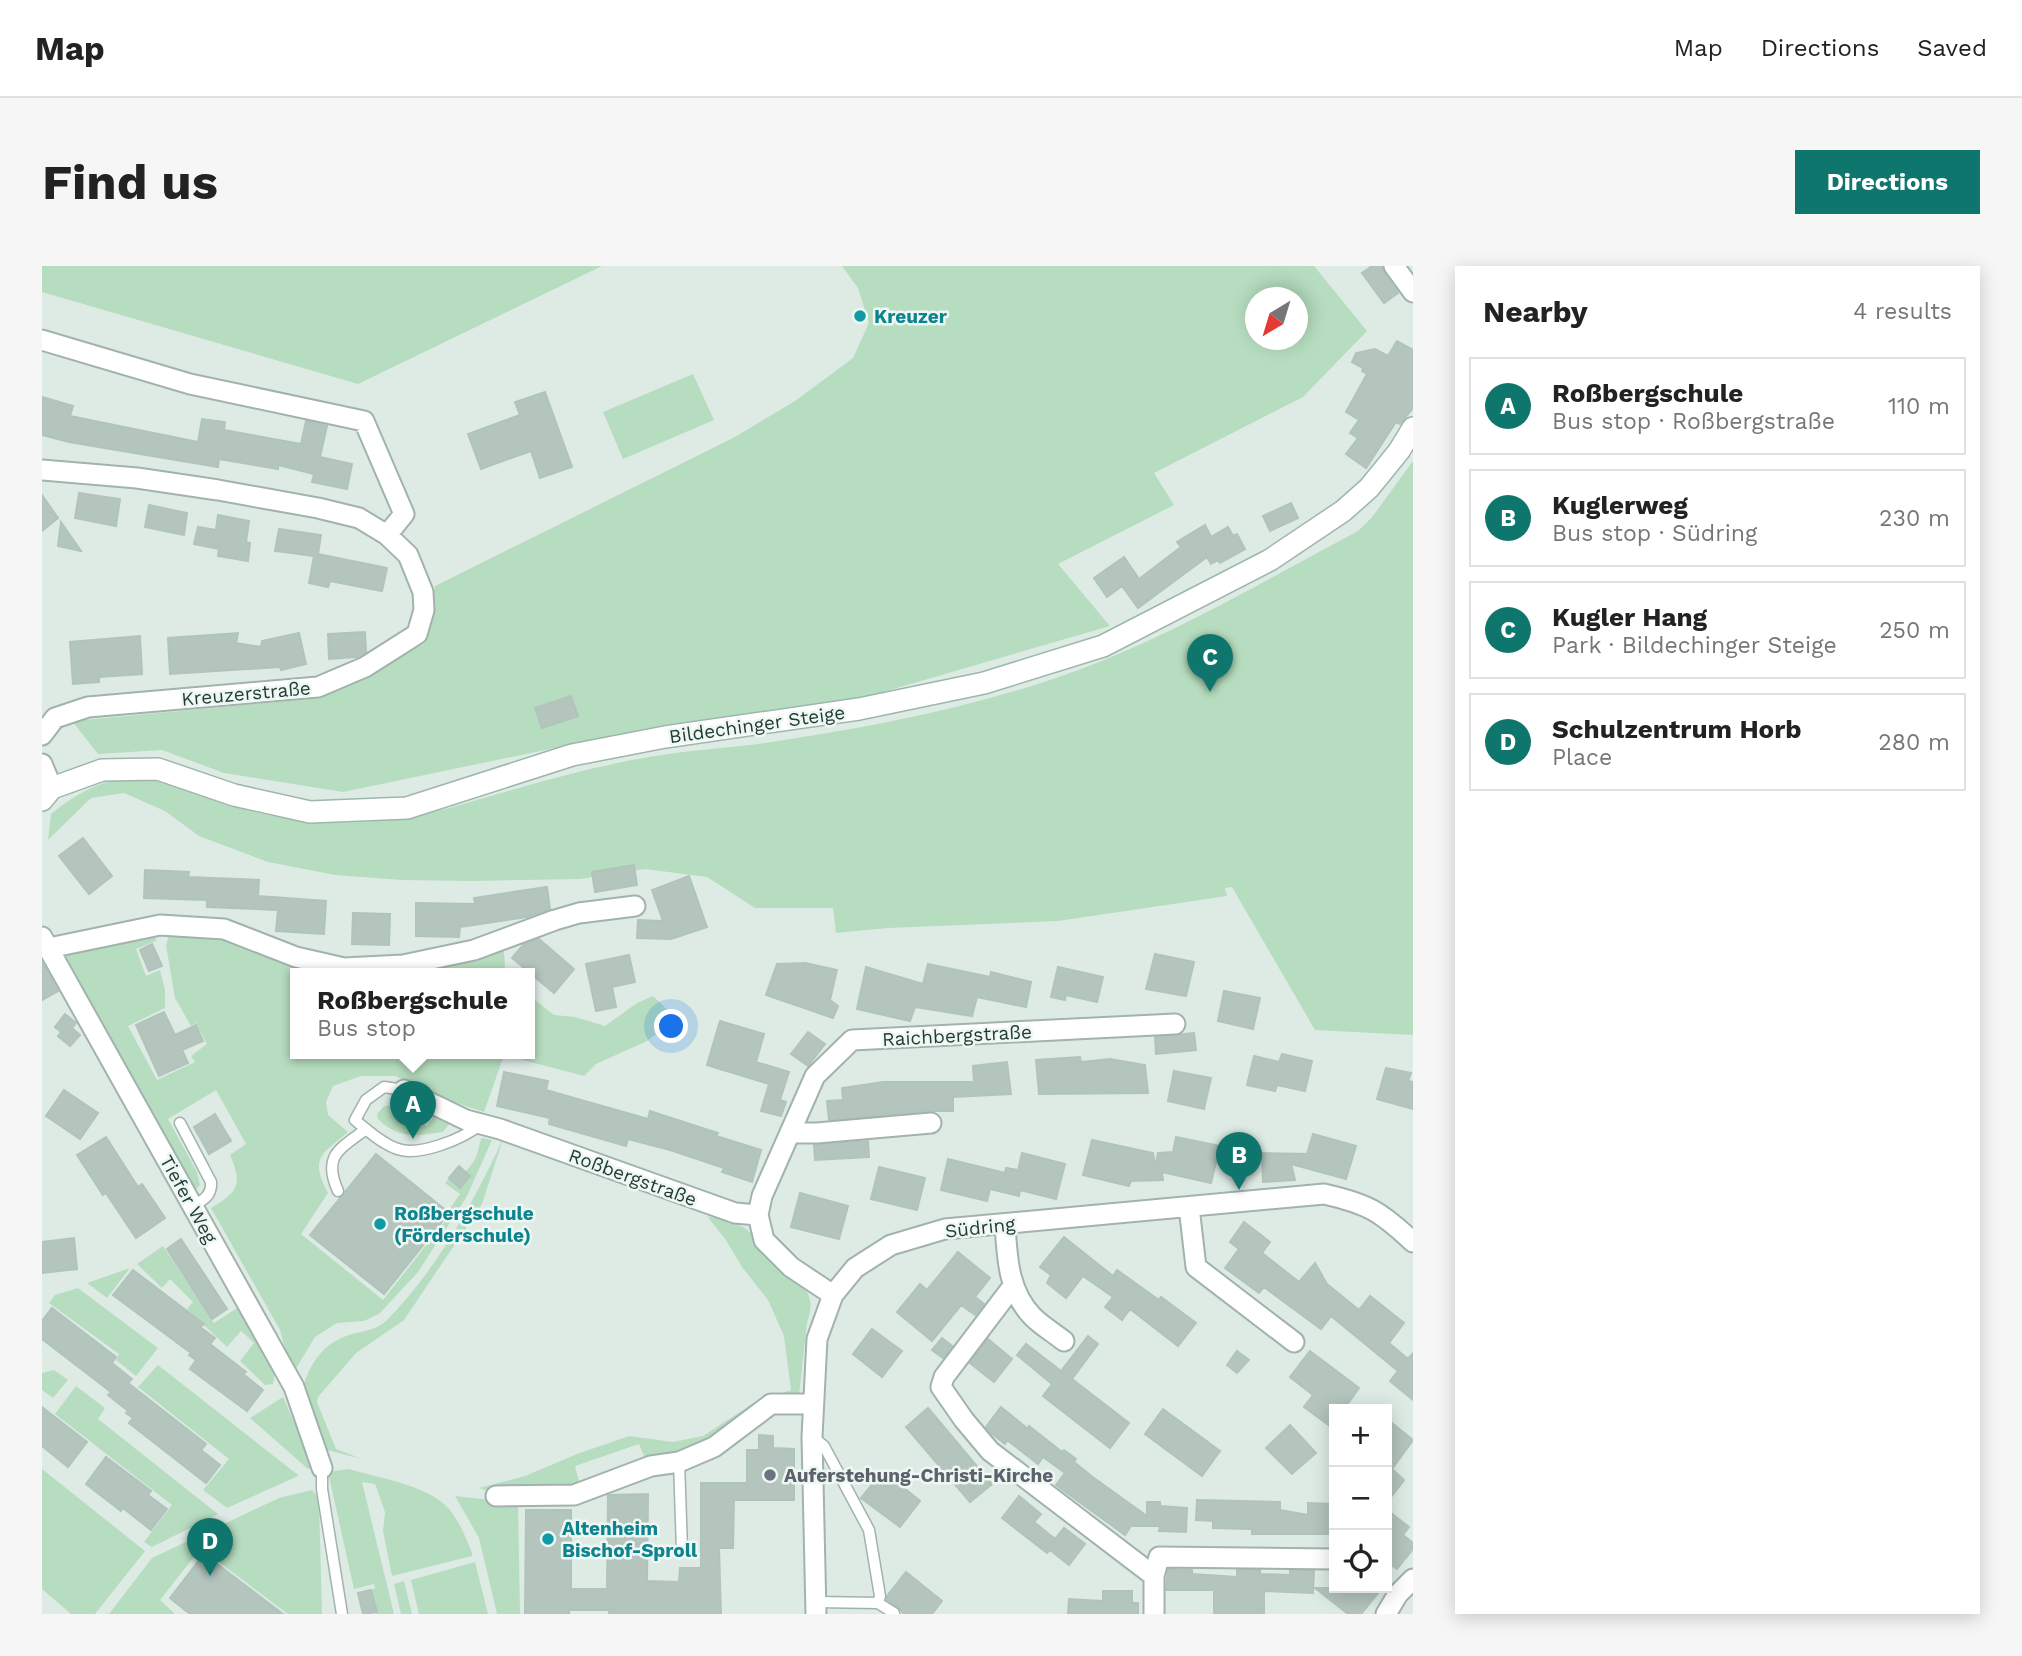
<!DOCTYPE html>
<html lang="en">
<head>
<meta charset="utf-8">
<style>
  :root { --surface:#fff; --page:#f6f6f6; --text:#222; --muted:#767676; --line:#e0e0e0; --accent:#0f766e }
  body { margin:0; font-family:"Work Sans",sans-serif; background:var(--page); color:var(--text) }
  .controls { position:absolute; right:21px; bottom:21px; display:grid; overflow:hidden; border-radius:0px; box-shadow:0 4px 18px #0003 }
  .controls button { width:63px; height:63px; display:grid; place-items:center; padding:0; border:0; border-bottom:2px solid var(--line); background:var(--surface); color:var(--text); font:35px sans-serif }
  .compass { position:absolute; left:1203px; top:21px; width:63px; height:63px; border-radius:50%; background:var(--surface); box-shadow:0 4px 18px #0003; rotate:218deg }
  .you { position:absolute; left:630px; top:761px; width:24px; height:24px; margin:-18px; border:5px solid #fff; border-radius:50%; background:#1a73e8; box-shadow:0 0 0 10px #1a73e833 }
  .badge { display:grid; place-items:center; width:46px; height:46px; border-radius:50%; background:var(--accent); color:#fff; font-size:23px; font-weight:700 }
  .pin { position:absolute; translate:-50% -58px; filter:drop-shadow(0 2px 4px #0008) }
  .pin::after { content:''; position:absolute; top:37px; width:24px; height:21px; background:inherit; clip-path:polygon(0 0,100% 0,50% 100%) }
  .popup { position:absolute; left:248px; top:702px; width:245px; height:91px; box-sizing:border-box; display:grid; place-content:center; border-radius:0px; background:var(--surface); filter:drop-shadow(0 2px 5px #0005); font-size:23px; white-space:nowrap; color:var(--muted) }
  .popup b { font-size:26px; color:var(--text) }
  .popup::after { content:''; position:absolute; left:50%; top:100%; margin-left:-14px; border:14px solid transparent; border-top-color:var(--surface) }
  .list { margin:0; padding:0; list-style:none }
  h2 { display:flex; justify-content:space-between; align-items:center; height:91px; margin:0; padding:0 28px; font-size:30px }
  h2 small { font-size:23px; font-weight:400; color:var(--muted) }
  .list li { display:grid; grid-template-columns:46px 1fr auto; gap:21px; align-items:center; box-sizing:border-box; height:98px; margin:0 14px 14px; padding:0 14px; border:2px solid var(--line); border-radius:0px }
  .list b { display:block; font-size:26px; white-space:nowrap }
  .list p { margin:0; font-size:23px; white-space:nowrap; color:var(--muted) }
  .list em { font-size:23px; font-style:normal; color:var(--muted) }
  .icon { flex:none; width:38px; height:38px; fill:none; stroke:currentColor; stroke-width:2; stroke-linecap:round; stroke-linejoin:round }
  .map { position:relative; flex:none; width:1371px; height:1348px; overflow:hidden; border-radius:0px }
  header { display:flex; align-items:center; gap:42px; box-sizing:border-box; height:98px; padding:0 35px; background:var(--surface); border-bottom:2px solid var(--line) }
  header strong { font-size:33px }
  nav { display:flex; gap:38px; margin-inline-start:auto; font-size:24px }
  .intro { display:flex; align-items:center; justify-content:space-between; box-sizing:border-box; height:168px; padding:0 42px }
  h1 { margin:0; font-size:49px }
  .button { padding:18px 32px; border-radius:0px; background:var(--accent); color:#fff; font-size:24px; font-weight:700 }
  main { display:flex; gap:42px; padding:0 42px }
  aside { flex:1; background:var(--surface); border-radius:0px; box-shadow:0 4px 18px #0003 }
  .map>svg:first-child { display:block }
  .green { fill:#b6ddbf; fill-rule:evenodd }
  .building { fill:#b4c5bd; stroke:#b1c4bb; stroke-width:2 }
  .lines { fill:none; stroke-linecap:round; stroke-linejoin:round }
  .lane-casing { stroke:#a1b3ac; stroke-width:13 }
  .street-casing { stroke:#a1b3ac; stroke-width:23 }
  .secondary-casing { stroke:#9db7ac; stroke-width:24 }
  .lane { stroke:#fff; stroke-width:10 }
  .street { stroke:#fff; stroke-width:19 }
  .secondary { stroke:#fff; stroke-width:21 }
  .culture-dot { fill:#0f9aa8; stroke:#eff7f3; stroke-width:2.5 }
  .worship-dot { fill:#6b7280; stroke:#eff7f3; stroke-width:2.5 }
  .labels { text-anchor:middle; stroke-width:5; stroke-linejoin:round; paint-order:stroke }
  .culture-label { font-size:19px; font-weight:bold; fill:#0d838f; stroke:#eff7f3; text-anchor:start }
  .street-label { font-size:19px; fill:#1f3b32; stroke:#eff7f3 }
  .worship-label { font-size:19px; font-weight:bold; fill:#5b616d; stroke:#eff7f3; text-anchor:start }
</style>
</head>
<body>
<header>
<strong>Map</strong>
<nav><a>Map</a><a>Directions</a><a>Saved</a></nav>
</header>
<div class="intro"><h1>Find us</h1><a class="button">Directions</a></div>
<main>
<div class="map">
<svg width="1371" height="1348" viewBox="0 0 1371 1348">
  <rect width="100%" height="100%" fill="#deebe5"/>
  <path class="green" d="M0,0H560L316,118L0,26Z
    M800,0H1272L1325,65L1261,131L1112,207L1132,239L1016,298L1068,360L817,433L623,459L301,526L182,507L120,484L56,488L30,455L278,432L382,378L393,320L691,172L753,135L811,92L827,57L816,22ZM1213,32H1255V74H1213Z
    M651,108L672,154L581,193L561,146Z
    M1371,195V769L1273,764L1190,621L1183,622L1185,630L1016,655L846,662L794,667L791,642H713L665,611L603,603L538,613L429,615L360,614L293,609L226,596L157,570L123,545L82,527L49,532L6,574L9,548C89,483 126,522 208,545C252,556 301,559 345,554C386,550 427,536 466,525C512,512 559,499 607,491C645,484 684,482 723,477C818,463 914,445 1005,415C1115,379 1214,319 1316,265L1331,250Z
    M129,663C178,667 219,687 263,707H254V787H488V730L512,749L533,751L563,760L595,737L611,730L634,752L605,775L554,798L542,810L462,789L442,846L397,831L354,810H319L291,820L284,836L286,849L306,866C280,888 267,892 286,927L259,968L341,1034L408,949L409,941L418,928L403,917L407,912L417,921C422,904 423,908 432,895C437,887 436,879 440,872L450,874L425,930L376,1006L337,1048L322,1055L295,1057L273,1071L250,1109L238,1064L169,942C196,926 201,919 188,889L204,878L174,824L126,853L155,906L158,919L150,928L22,690L21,684L112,664L114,675L94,683L104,710L118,704L123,724V742L86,760L115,814L153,796L149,790L165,778L154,757L149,760L133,732L124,679Z
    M462,685L463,702L467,707H363Z
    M347,839L385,860L393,849L408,857L401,866C375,870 356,873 336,853L335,848L341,841Z
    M461,873L440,938L362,1054L314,1087L276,1131L275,1136L294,1183L320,1193L281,1183L261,1121C270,1093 284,1074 314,1067C327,1064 337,1063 347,1052C397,1000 431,937 461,873Z
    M665,950C676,953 691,956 701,961C713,968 716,981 724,991C744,1016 780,1015 765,1057L757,1129L681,1169L640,1187L606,1193L603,1192L597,1178L533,1200L537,1215L532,1221L453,1227L437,1222L483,1210L535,1188L587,1170L631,1176L661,1170L715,1135L749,1124L742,1070L726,1034L700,1001L684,974Z
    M121,980L172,1057L198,1040C210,1058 238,1096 231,1118L223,1119L198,1095L212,1077L199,1065L185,1081L145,1043L151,1036L128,1013L120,1022L95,998Z
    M88,1002L65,1032L45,1017Z
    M36,1022L116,1082L94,1110L74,1094L77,1088L7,1037L13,1029Z
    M116,1099L256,1209V1210L185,1242L161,1224L187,1193L96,1121Z
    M12,1104L26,1114L11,1132L0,1124V1107Z
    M34,1120L63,1142L56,1153L176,1248L110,1281L102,1276L130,1239L13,1148Z
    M241,1131L271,1200L266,1203L208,1152Z
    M0,1203L103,1285L53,1348H29L0,1323Z
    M307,1203C336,1212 387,1219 407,1243C418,1256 424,1272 430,1287V1290L350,1310L341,1265L343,1246L333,1218L320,1216L352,1348H332L335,1346L329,1324L333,1322L332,1318L312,1323L286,1206Z
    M270,1224L277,1233L280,1348H246L161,1284L155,1287L118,1334L133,1348H67L110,1292L237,1232Z
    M413,1230L476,1237L478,1348H455L437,1272Z
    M433,1296L446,1348H377L369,1314Z
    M362,1315L370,1348H359L352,1318Z"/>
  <path class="building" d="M1330,0H1340L1342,7L1356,27L1342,37L1320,7Z
    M1355,75L1371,84V142L1358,158L1354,156L1324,202L1304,188L1316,172L1308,167L1317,154L1304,146L1325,108L1320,105L1321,102L1310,96L1314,87L1333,83L1346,90Z
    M503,126L530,201L498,212L489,185L439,203L426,168L478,149L473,136Z
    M0,131L31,140L28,150L156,176L160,153L183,156L182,164L259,178L264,155L285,160L278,191L310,198L305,223L270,216L272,208L236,199V203L177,193L176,201L27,176L0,169Z
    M37,227L78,233L74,260L33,252Z
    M0,229L16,252L0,265Z
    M1249,237L1256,252L1228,265L1221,250Z
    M107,239L145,247L142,269L103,261Z
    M176,249L207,255L204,276L208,277L206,295L176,290L177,283L152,278L156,261L174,264Z
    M19,256L39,285L16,280Z
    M1163,259L1169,271L1186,261L1191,270L1195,268L1203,283L1178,297L1176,294L1169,298L1165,291L1096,342L1080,320L1065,331L1052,312L1082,291L1097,313L1139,281L1135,276Z
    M237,263L279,269L276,288L345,302L340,325L288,315L286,321L267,317L272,290L233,285Z
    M323,366L324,386L315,391L287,393L286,368Z
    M196,367L194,377L219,381L220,375L257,367L264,398L239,404L238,401L128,408L126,372Z
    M98,370L100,408L57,411V416L31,418L28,376Z
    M529,430L536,450L500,462L493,442Z
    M41,572L70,610L47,628L17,590Z
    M592,599L595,619L553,626L550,606Z
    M103,604L147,606L146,611L217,614L216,630L284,635L282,668L234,665L236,644L165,641V634L102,632Z
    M647,610L665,661L629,673L595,672L596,654L621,655L610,624Z
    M505,621L508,643L485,651L418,661L417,671L374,670V637L433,638L432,632Z
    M311,647L348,648L347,679L310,678Z
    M497,673L532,703L512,727L470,692L481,679Z
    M110,678L120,700L107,705L98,684Z
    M1113,688L1152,696L1144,730L1104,723Z
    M587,689L593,716L570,721L574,741L554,745L544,698Z
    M0,696L16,725L0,734Z
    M763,697L795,704L788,734L796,740L791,752L724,729L735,698Z
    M886,698L948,711L949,706L989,716L984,741L935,731L930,750L873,741L868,755L815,743L824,701L881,718Z
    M1016,701L1061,711L1055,736L1024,729L1023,734L1009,731Z
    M1182,725L1218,732L1211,763L1176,755Z
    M122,746L133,769L154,759L161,775L140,784L146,797L117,810L94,759Z
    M23,748L34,757L30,762L38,769L28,780L16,770L19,766L13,761Z
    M678,755L722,768L714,796L747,806L738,834L744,836L739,850L719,845L727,818L665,799Z
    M766,766L783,778L766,800L749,788Z
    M1152,767L1154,784L1114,788L1113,771Z
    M1240,788L1270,795L1263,825L1235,819L1233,825L1205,819L1212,790L1237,796Z
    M1038,791L1039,796L1068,793L1103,799L1106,827L997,828L994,794Z
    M965,796L969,828L911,831V845H888L787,854L785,835L801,834L800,822L841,816H932L931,800Z
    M1344,802L1369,807L1366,815L1371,816V843L1335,833Z
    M1132,805L1169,812L1162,843L1126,835Z
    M462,806L506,815L504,824L606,853L608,845L676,867L674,870L719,884L710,916L680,906L682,902L628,884L586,873L584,880L507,858L508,852L455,840Z
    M22,824L56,847L38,873L4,850Z
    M173,848L189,875L167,888L152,861Z
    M1271,868L1314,880L1304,913L1249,898L1253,914L1221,916L1220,887L1265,888Z
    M64,871L96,921L100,918L123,952L94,972L64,927L61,929L35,889Z
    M1134,871L1178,880L1169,917L1120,906L1121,914L1089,915L1087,920L1041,909L1050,874L1111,887L1113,901L1116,887L1131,886Z
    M826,875L827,891L773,894L772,879Z
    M980,887L1023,898L1014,933L978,924L977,930L948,923L945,935L899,924L906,893L963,907L964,902L976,904Z
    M334,888L407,947L342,1028L268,969Z
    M417,900L428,910L418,922L407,912Z
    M837,901L883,912L875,944L829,933Z
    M758,927L806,940L797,973L749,961Z
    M1202,956L1228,976L1220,987L1257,1016L1273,997L1285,1018L1317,1044L1328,1030L1362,1057L1347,1077L1366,1093L1371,1087V1134L1348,1115L1356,1105L1289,1050L1279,1063L1222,1021L1217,1027L1183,1002L1197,983L1188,976Z
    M1022,971L1071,1010L1075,1004L1117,1034L1119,1031L1154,1057L1136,1080L1088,1043L1080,1054L1063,1041L1071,1031L1041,1010L1024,1032L1005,1017L1009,1009L998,1001Z
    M32,972L35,1003L0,1007V976Z
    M139,973L185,1043L170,1053L125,983Z
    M916,986L948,1012L933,1031L942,1038L933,1049L919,1039L890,1075L855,1046L878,1018L885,1024Z
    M91,1004L162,1058L158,1061L173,1072L168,1078L204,1106L201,1108L221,1124L205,1145L148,1103L154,1094L147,1089L149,1087L71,1029Z
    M10,1042L74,1091L70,1097L90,1113L86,1117L164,1178L159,1184L178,1199L164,1217L87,1157L91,1152L84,1147L86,1145L66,1129L69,1126L0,1073V1055Z
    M830,1063L860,1085L840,1111L811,1088Z
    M1046,1070L1056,1078L1030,1113L1087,1157L1068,1182L1001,1130L1010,1118L975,1089L984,1078L1019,1105Z
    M900,1072L910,1080L901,1092L890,1084Z
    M946,1073L970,1093L952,1116L928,1097Z
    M1195,1085L1207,1094L1195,1107L1185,1099Z
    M1268,1085L1317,1122L1302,1143H1292V1163L1262,1141L1271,1129L1248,1111Z
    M0,1141L45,1176L26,1201L0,1180Z
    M959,1141L986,1163L987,1160L1020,1186L1022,1184L1034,1193L1032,1196L1052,1212L1105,1250V1236H1118V1240L1145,1242L1144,1266L1117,1265L1118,1260H1089L1083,1269L1014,1219L1023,1207L1001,1191L996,1198L965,1174L963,1178L949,1167L944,1161Z
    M886,1142L950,1218L928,1236L864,1161Z
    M1121,1143L1178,1185L1160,1210L1103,1168Z
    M1345,1153L1371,1174L1350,1203L1362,1214L1345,1236Z
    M1248,1159L1274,1187L1250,1208L1224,1182Z
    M717,1169L731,1170V1182L752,1183V1234H692L691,1282H677L679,1348H567V1344H527V1348H483L484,1244H529V1323H565L566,1229L606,1228L605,1315L637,1316L638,1302H659V1217H705V1184H717Z
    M64,1191L109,1225L106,1229L125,1243L109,1264L81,1242L79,1245L44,1218Z
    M841,1205L878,1235L858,1261L819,1232Z
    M977,1230L999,1248L992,1256L1013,1273L1022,1262L1043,1278L1027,1299L1008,1284L1005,1287L960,1252Z
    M1155,1234L1238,1236V1244L1266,1249V1237L1292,1238V1268H1210V1263L1171,1262V1255L1154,1254Z
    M1345,1244L1367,1261L1361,1269L1371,1277V1283L1355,1303L1345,1296Z
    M162,1288L241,1348H148L128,1332Z
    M1126,1303L1150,1304V1308L1195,1311V1304H1218V1308L1248,1309V1305H1272L1271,1327L1222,1325V1348H1172V1324H1124Z
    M864,1306L900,1335L890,1348H862L856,1341L845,1334V1330Z
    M1273,1322H1340L1319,1348H1306Z
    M329,1324L335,1346L321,1348L316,1327Z
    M1061,1325H1090V1337H1096V1348H1026L1027,1333L1061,1335Z"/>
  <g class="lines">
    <defs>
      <path id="lane" d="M362,824L342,821L324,834L313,854C325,864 338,876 353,882C375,892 421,873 439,858
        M138,857L169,916C170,930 161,934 150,941
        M296,925C280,889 298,883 324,863
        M771,1171L782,1180L827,1264L838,1330L836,1337
        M637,1196L640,1284
        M280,1202V1223L300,1348
        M774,1336L836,1337L852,1347"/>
      <path id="street" d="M1352,0L1371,26
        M0,74L148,118L322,155L362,248L345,269
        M0,204L95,212L176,224L276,242L317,252L345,269L366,289L381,326L382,344L375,368L323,401L276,421L46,441L13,452L0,469
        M0,498L10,522
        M0,671L252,1121L280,1202
        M7,682L118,659L182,663L254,691L302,702L361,699L432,684L513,654L537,647L593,640
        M362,824L424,854L458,863L693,947L716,949L722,974L749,1001L791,1029
        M749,867H775L889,857
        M1147,941L1154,1001L1252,1076
        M716,949L720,930L773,810L810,774L1133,758
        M963,958C965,991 966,1026 991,1051C1000,1060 1012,1067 1022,1075
        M971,1020L902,1111L899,1121L922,1154L948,1185L1112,1310L1117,1291L1292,1293
        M454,1230L532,1229L609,1200L637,1196L672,1181L729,1138H771
        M1112,1310V1348
        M774,1348L770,1171L775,1073L791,1029L813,1002L849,979L903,963L1282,928C1326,938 1338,945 1371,976
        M1344,1348L1356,1328L1371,1313"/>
      <path id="secondary" d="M0,534L10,522L60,504L116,503L192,529L268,546L365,542L530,489L623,471L817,443L942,417L1061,380L1228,294L1301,245L1327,222L1357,185L1371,162"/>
    </defs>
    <use href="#lane" class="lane-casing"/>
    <use href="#street" class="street-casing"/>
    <use href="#secondary" class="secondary-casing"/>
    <use href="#lane" class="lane"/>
    <use href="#street" class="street"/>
    <use href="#secondary" class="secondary"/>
  </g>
  <g class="culture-dot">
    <circle cx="818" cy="50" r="7"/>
    <circle cx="338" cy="958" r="7"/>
    <circle cx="506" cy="1273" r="7"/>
  </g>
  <circle class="worship-dot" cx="728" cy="1209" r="7"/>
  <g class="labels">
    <g class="culture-label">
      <text x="832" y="57">Kreuzer</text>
      <text x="352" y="954">Roßbergschule<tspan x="352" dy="22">(Förderschule)</tspan></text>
      <text x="520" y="1269">Altenheim<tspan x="520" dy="22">Bischof-Sproll</tspan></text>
    </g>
    <g class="street-label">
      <text transform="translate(204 427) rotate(-5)" y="7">Kreuzerstraße</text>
      <text transform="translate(715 458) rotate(-8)" y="7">Bildechinger Steige</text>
      <text transform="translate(915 769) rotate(-3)" y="7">Raichbergstraße</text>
      <text transform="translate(591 911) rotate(20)" y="7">Roßbergstraße</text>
      <text transform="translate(147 933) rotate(61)" y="7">Tiefer Weg</text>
      <text transform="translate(938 961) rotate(-6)" y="7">Südring</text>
    </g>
    <g class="worship-label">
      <text x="742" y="1216">Auferstehung-Christi-Kirche</text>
    </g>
  </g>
</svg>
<div class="controls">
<button>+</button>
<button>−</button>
<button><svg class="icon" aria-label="locate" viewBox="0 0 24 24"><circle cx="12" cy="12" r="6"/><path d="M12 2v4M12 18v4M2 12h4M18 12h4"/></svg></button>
</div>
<svg class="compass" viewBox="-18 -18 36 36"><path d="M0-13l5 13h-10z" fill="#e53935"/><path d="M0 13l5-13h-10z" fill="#767676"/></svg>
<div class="you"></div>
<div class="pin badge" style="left:371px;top:873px">A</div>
<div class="popup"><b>Roßbergschule</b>Bus stop</div>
<div class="pin badge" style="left:1197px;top:924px">B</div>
<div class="pin badge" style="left:1168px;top:426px">C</div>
<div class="pin badge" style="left:168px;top:1310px">D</div>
</div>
<aside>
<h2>Nearby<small>4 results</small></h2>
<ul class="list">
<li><span class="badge">A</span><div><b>Roßbergschule</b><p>Bus stop · Roßbergstraße</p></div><em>110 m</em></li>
<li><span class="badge">B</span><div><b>Kuglerweg</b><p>Bus stop · Südring</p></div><em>230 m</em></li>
<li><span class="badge">C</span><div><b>Kugler Hang</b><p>Park · Bildechinger Steige</p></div><em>250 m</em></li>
<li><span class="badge">D</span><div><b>Schulzentrum Horb</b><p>Place</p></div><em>280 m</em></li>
</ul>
</aside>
</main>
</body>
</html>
